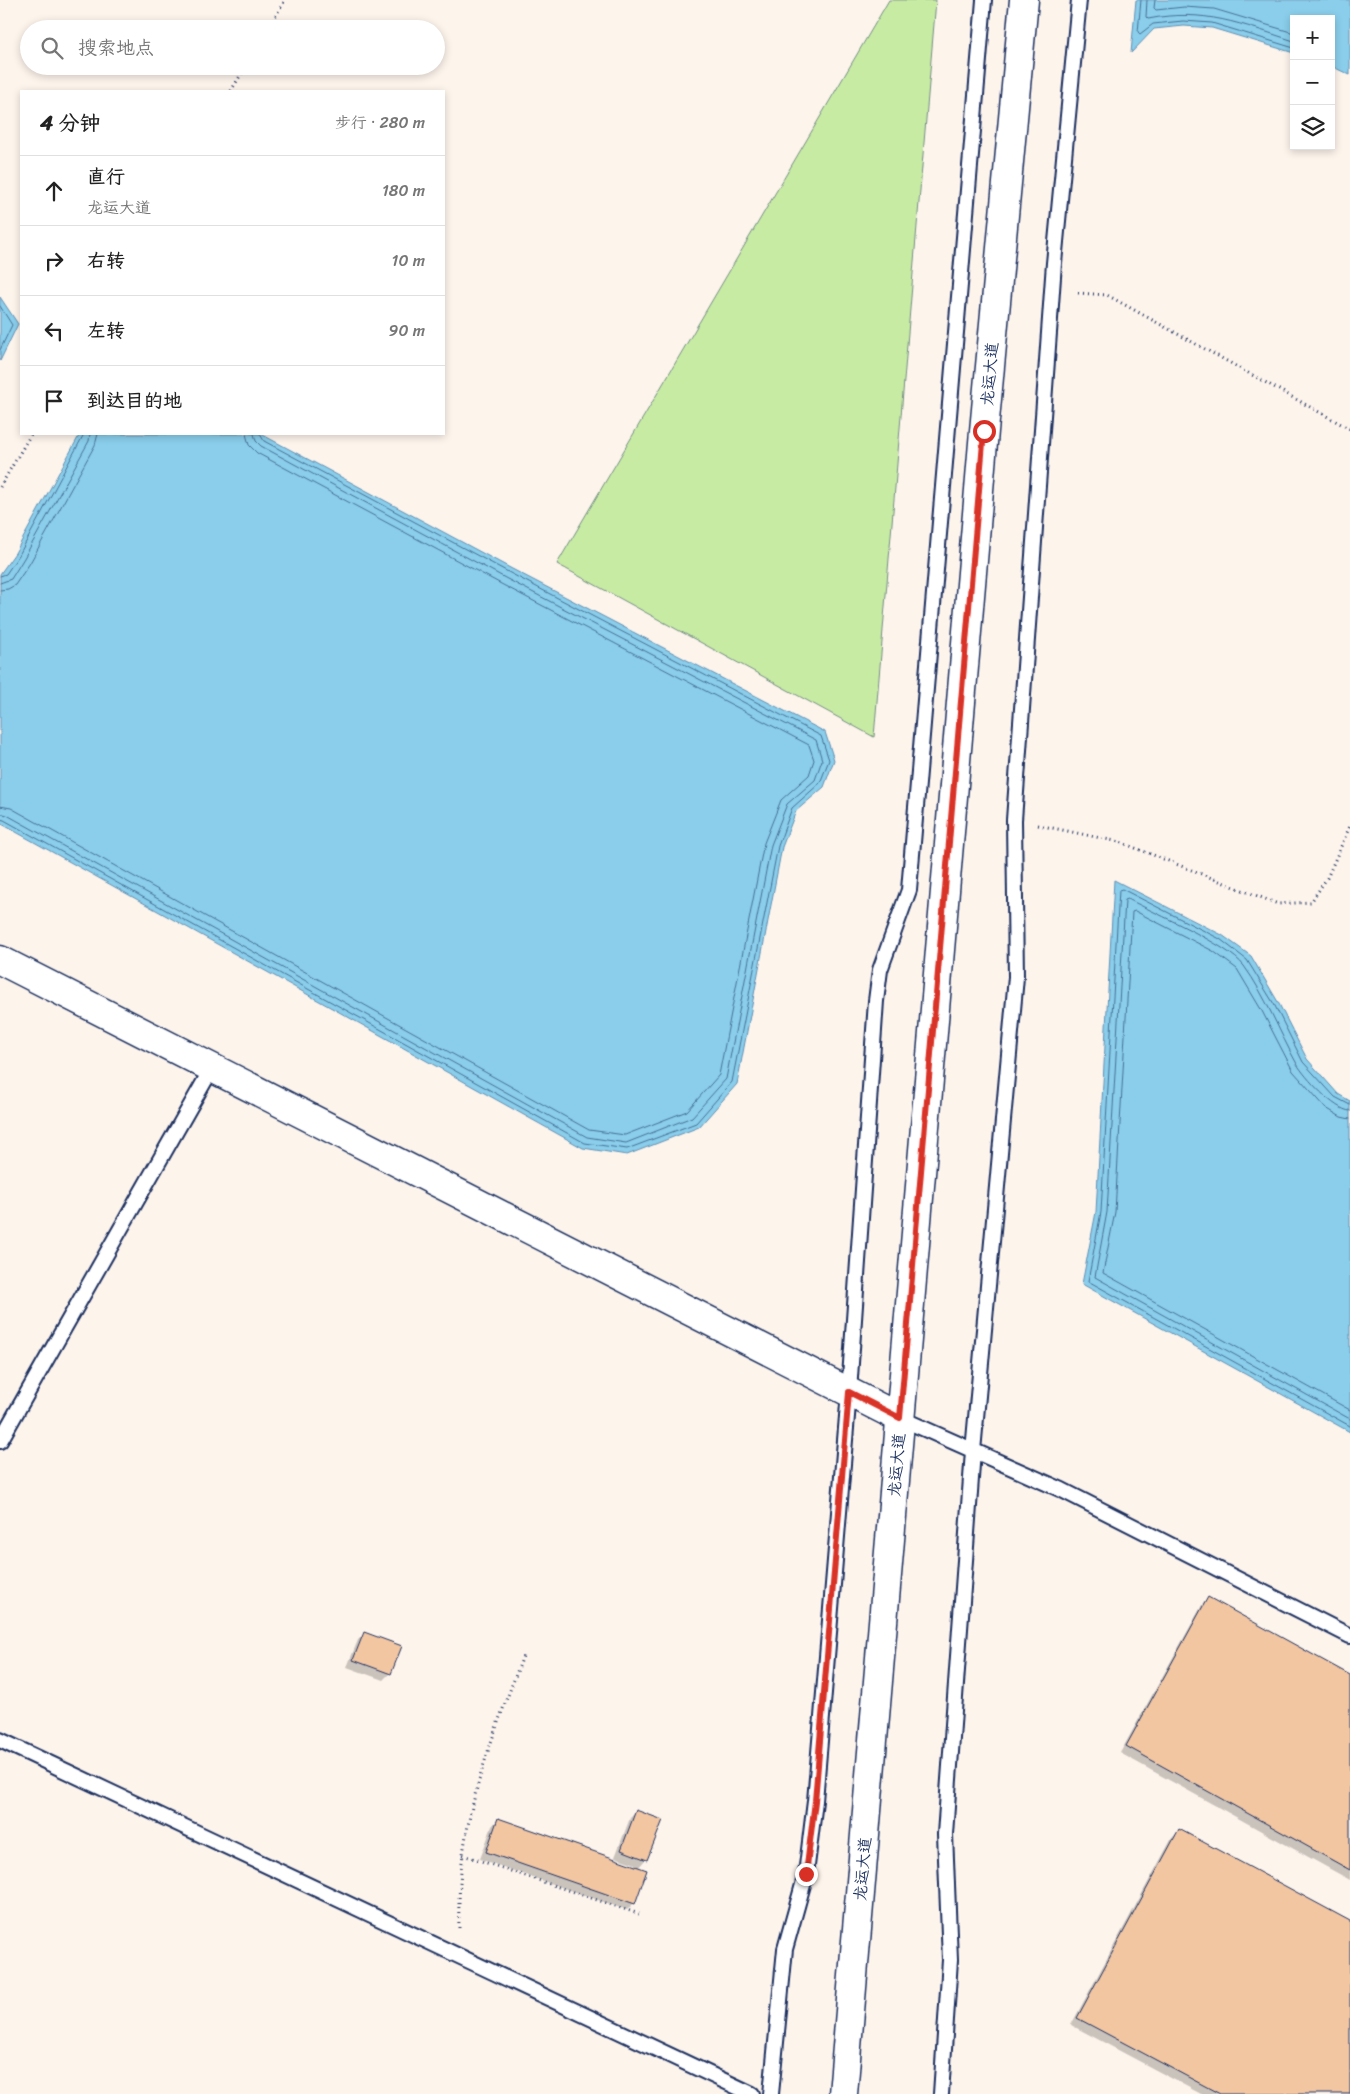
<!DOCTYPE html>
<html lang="zh">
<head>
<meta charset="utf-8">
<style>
  :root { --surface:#fff; --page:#f6f6f6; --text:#222; --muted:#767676; --line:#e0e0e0 }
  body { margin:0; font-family:Sriracha,"LXGW WenKai TC",sans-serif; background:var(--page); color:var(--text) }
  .controls { position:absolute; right:15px; top:15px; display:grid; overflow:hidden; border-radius:0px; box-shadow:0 2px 8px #0003 }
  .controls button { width:45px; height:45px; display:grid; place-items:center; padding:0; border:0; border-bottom:1px solid var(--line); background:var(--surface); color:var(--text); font:25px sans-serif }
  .stop { position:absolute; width:15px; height:15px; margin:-11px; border:4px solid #d93025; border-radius:50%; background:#fff }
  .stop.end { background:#d93025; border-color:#fff; box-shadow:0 1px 5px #0008 }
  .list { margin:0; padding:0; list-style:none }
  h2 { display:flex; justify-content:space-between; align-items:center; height:65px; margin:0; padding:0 20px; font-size:21px }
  h2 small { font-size:16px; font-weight:400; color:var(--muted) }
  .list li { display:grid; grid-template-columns:32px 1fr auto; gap:15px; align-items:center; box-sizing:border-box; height:70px; padding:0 20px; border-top:1px solid var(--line) }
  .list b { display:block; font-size:19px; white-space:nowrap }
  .list p { margin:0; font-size:16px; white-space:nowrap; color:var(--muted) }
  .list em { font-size:16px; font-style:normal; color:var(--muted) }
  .icon { flex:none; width:28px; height:28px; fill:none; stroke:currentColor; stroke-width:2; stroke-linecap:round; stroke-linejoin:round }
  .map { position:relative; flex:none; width:1350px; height:2094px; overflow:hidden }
  .search { position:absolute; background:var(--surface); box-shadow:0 2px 8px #0003; left:20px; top:20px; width:425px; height:55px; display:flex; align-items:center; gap:12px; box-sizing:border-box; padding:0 18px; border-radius:28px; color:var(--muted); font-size:19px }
  .panel { position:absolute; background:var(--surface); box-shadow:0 2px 8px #0003; left:20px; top:90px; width:425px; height:345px; border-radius:0px }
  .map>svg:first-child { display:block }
  .green { fill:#c8eba4; stroke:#728d81 }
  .water { fill:#8aceeb; stroke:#5e8eb3 }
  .shadow { fill:#0003 }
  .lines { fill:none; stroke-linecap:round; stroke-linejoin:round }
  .shore { stroke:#476f96; stroke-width:1 }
  .building { fill:#f3c6a2; stroke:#1b2f5e }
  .lane-casing { stroke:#1b2f5e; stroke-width:18 }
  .street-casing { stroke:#1b2f5e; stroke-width:31 }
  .secondary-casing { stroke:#1b2f5e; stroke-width:31 }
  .path { stroke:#1b2f5e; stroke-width:3; stroke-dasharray:1 4; stroke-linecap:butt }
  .lane { stroke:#fff; stroke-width:14 }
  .street { stroke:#fff; stroke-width:28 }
  .secondary { stroke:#fff; stroke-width:28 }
  .route { stroke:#d93025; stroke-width:6 }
  .labels { text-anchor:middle; stroke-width:4; stroke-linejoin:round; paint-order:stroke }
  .street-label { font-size:16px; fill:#1b2f5e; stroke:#fff }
</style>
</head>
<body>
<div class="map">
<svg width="1350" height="2094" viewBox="0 0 1350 2094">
  <rect width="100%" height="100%" fill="#fdf4ec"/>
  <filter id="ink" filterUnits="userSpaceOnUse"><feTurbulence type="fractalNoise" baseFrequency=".02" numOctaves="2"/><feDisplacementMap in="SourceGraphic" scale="10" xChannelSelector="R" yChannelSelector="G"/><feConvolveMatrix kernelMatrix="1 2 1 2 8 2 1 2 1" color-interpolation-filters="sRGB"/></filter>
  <g filter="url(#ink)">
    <path class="green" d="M889,0H936L874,737L557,564Z"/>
    <path class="water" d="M1136,0H1350V75L1331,66V19H1294V53L1212,28L1184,26L1154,29L1131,53Z
      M0,297L18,324L0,361Z
      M80,434H261L512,569L825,732L834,760L824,787L796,811L782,847L737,1084L699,1127L627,1155L583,1148L0,823V574L15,553Z
      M1114,880L1222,935L1251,956L1278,1002L1307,1059L1338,1094L1350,1101V1432L1082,1284L1096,1212Z"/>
    <path class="shadow" d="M1209,1598L1350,1676V1880L1120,1753L1202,1605Z
      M365,1633L390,1673L383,1680L347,1667L358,1640Z
      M637,1811L646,1859L638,1868L634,1903L627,1910L480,1859L492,1826L498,1819L634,1867L635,1864L615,1857L630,1818Z
      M1179,1831L1350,1922V2094H1201L1071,2025L1172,1838Z"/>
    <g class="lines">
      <path class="shore" d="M1141,0L1138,32L1140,34L1153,24L1183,21L1212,23L1294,48
        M1147,0L1146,17L1148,19C1204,8 1241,24 1294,41
        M1155,0L1154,8L1156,10L1184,7L1214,9L1294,33
        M0,306L12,325L0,350
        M0,576L6,574L19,555L84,434
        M0,583L11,579L24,558L89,441L90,434
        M0,590L8,589L15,585L30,563L95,445L98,434
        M0,806L11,808L589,1130L625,1135L687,1111L719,1075L764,843L781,800L809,775L814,760L809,745L503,585L257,453L249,445L246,434
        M0,813L7,815L587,1137L626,1143L692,1117L726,1079L771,845L787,804L815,780L822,760L816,740L507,579L261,446L256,441L254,434
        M0,819L4,820L585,1143L627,1149L696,1123L732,1082L778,846L792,808L820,783L829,760L821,736L510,573L264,441L260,434
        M1350,1105L1335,1097L1303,1062L1274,1004L1247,960L1220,939L1122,889L1119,890L1101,1212L1088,1281L1350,1426
        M1350,1111C1334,1110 1305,1077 1297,1064C1279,1032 1266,996 1244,966C1229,945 1154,913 1128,899L1125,900L1107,1212L1095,1277L1350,1419
        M1350,1119L1341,1117L1326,1108L1293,1071L1262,1011L1237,969L1213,951L1135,911L1132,912L1115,1212L1103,1273L1350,1410"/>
    </g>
    <path class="building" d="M1208,1597L1350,1675V1870L1126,1746Z
      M364,1632L402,1646L391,1674L353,1660Z
      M636,1810L663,1820L647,1860L621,1850Z
      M498,1818L647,1870L635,1904L486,1852Z
      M1179,1829L1350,1921V2094H1220L1077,2018Z"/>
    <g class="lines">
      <defs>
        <path id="lane" d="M900,1418L1062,1490L1350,1636
          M0,1441L212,1068
          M0,1740L752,2094
          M771,2094L785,1949L806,1874L815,1801L849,1392L876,1001L880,970L909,890L984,0
          M941,2094L950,1960L945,1834L973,1451L1016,977L1014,820L1054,263L1079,0"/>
        <path id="street" d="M0,960L900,1418"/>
        <path id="secondary" d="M843,2094L984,431L1024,0"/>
      </defs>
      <use href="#lane" class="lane-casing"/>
      <use href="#street" class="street-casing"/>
      <use href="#secondary" class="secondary-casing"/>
      <path class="path" d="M268,29L285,0
        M231,91L246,66
        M1078,293L1107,295L1350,429
        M0,487L31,434
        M1038,825L1120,842L1278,904L1311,902L1327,878L1350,826
        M463,1855L639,1914
        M459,1928C456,1827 488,1748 523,1656"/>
      <use href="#lane" class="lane"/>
      <use href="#street" class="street"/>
      <use href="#secondary" class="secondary"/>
    </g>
  </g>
  <g class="lines" filter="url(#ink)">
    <path class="route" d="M806,1874L815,1801L849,1392L900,1418L984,431"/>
  </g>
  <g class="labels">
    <g class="street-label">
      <text transform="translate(989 374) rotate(-85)" y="6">龙运大道</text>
      <text transform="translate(896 1465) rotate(-85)" y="6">龙运大道</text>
      <text transform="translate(862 1869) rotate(-85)" y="6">龙运大道</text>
    </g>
  </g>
</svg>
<div class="controls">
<button>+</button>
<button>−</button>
<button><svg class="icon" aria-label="layers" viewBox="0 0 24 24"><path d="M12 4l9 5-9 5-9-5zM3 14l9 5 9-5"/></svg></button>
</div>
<div class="stop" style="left:984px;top:431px"></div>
<div class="stop end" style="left:806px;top:1874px"></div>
<div class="search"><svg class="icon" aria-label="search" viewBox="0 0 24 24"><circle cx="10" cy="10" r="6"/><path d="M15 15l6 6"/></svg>搜索地点</div>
<section class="panel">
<h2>4 分钟<small>步行 · 280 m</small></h2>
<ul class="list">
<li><svg class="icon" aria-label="ahead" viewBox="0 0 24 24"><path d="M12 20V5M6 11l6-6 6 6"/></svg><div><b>直行</b><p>龙运大道</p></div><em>180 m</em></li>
<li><svg class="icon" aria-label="right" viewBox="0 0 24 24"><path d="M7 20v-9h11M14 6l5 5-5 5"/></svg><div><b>右转</b></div><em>10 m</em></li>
<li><svg class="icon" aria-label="left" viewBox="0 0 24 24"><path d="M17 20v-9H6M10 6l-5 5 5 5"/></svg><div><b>左转</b></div><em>90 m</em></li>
<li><svg class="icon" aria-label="arrive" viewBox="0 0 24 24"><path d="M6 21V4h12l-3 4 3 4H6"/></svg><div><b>到达目的地</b></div></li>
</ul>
</section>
</div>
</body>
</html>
